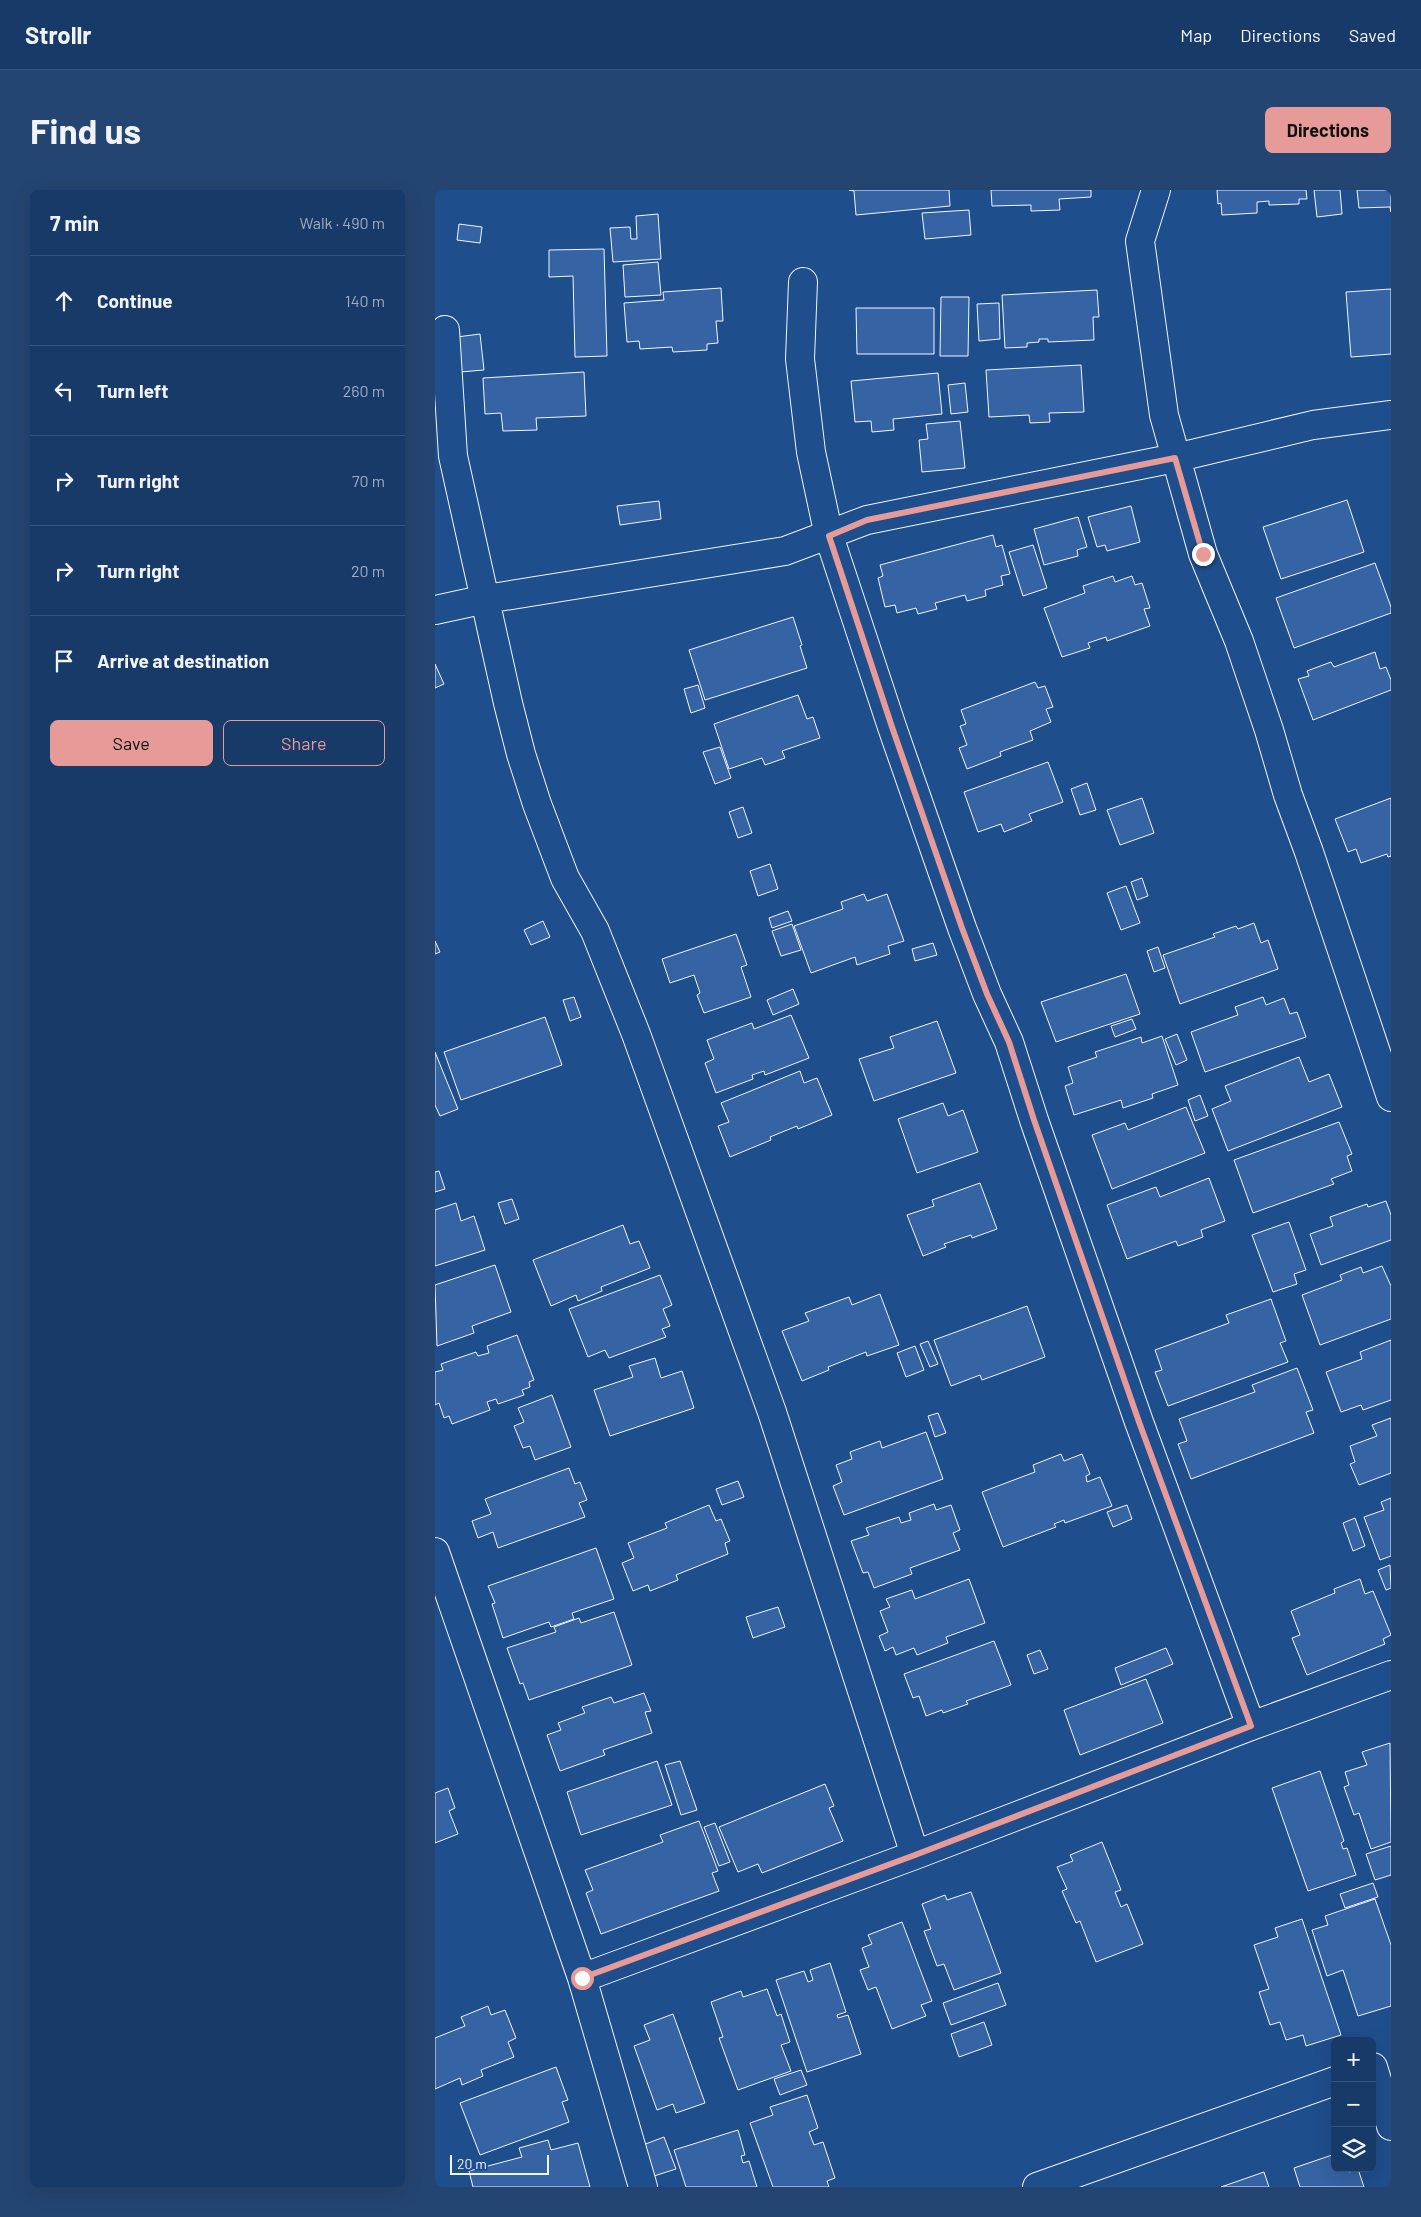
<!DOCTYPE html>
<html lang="en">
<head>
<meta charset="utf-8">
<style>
  :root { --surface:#173a69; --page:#244571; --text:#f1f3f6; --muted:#9eadc0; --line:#36547d; --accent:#e69b98 }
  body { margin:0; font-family:Barlow,sans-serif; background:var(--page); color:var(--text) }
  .controls { position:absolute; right:15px; bottom:15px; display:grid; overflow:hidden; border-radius:8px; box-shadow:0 5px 20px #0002 }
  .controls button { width:45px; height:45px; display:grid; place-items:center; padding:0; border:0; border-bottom:1px solid var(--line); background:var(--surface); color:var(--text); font:25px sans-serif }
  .scale { position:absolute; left:15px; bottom:12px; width:99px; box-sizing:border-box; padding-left:5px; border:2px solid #f2f6ff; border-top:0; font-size:14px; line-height:18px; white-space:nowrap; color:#f2f6ff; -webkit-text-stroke:4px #1f4e8c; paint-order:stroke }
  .stop { position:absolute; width:15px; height:15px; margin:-11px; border:4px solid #e69b98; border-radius:50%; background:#fff }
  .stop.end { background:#e69b98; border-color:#fff; box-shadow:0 1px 5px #0008 }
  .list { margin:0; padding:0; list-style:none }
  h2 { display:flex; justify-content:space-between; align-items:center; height:65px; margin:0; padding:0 20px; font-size:21px }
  h2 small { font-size:16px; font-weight:400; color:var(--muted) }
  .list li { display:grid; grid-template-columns:32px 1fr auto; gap:15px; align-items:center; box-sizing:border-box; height:90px; padding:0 20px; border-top:1px solid var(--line) }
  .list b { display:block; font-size:19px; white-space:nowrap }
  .list em { font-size:16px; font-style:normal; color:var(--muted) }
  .actions { display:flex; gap:10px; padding:15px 20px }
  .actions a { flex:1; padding:11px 0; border:1px solid var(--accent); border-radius:8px; text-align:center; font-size:18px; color:var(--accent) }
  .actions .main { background:var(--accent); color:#111 }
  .icon { flex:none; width:28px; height:28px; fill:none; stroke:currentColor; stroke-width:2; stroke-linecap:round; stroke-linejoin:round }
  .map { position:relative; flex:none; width:956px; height:1997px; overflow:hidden; border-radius:8px }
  header { display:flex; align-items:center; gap:30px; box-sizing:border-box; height:70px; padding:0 25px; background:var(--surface); border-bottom:1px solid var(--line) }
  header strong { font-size:24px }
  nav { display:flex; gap:28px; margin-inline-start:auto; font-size:18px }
  .intro { display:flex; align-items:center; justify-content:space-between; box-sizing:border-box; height:120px; padding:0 30px }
  h1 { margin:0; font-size:35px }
  .button { padding:12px 22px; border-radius:8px; background:var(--accent); color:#111; font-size:18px; font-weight:700 }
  main { display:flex; gap:30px; padding:0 30px }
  aside { flex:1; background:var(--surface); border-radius:8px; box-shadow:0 5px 20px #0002 }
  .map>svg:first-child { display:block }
  .building { fill:#3563a3; stroke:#f2f6ff }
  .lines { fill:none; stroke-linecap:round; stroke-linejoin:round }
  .minor-casing { stroke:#f2f6ff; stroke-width:30 }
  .minor { stroke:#1f4e8c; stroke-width:28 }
  .route { stroke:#e69b98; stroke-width:6 }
</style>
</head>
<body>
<header>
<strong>Strollr</strong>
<nav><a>Map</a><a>Directions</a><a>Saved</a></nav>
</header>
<div class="intro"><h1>Find us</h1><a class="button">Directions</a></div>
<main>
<aside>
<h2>7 min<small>Walk · 490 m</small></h2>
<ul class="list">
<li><svg class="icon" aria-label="ahead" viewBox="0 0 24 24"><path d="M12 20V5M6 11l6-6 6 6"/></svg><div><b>Continue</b></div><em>140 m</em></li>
<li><svg class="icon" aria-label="left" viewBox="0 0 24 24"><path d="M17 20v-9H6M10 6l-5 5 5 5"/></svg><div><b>Turn left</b></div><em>260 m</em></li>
<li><svg class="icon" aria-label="right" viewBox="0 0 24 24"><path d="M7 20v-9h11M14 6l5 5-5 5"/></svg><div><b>Turn right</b></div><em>70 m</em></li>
<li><svg class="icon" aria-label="right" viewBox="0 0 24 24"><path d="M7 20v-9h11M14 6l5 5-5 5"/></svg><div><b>Turn right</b></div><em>20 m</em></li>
<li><svg class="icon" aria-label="arrive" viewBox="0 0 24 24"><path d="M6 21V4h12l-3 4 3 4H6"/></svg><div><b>Arrive at destination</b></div></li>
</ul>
<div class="actions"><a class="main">Save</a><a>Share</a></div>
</aside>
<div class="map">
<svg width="956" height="1997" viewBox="0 0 956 1997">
  <rect width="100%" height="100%" fill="#1f4e8c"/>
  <path class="building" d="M414,0H514L515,16L421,25L419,1Z
    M556,0H656V7L624,9L625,20L596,21V15L557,16Z
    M782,0H871L872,9H864V14L834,15V11L822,12V23L787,25L786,13L783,14Z
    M879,0H905L907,24L882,27Z
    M922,0H956V22L955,17L924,18Z
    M534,20L536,45L490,49L487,23Z
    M223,24L226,69L178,72L175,38L195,37L196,49H202L201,26Z
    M24,34L47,37L45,53L22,50Z
    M169,59L172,166L140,167L138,86L114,87V60Z
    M223,72L226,105L190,107L188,75Z
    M286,98L288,131H281L283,153L272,154V160L238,162L237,157L205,159L204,151L192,152L189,113L229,110L228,102Z
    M956,99V164L916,167L911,102Z
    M662,100L664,127H658L659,150L613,152V149H604V152L592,153V157L570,158L567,105Z
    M506,107H534L533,166H505Z
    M564,113L565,149L544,151L542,114Z
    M421,118H499V164H422Z
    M45,144L49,180L25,182L22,147Z
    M646,175L649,222L614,223L615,232L595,233L594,225L554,227L551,180Z
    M149,182L151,226L101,228L102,240L68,241L66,223L50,224L48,188Z
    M503,183L507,224L458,229L459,240L437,242L436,231L420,232L416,191Z
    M530,193L533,222L516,224L513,195Z
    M525,231L530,278L487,282L484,250L493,249L491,234Z
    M912,310L929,362L846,389L828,337Z
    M224,311L226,329L185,335L182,316Z
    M696,316L705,352L672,361L670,355L662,357L653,327Z
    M643,327L652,357L642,360L643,366L609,375L599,339Z
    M558,345L561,357L567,355L575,384L566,386L568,395L550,400L551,406L532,411L530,405L500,413L502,419L483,424L481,418L462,423L460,415L450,417L443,388L448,386L445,375Z
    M598,355L612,398L588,406L574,362Z
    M940,373L956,417V423L859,458L841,408Z
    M678,386L680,392L697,386L700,395L707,393L715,418L709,419L715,436L672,451L671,447L653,453L655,458L627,467L609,418L650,403L648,396Z
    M358,427L367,455L365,456L372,478L270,510L254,460Z
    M940,462L945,479L951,477L956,490V500L878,530L863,489L874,486L872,481L896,472L899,477Z
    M0,474L9,494L0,498Z
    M600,492L603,498L610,496L618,517L611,519L616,532L595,541L598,550L565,562L566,566L532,579L524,558L532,555L525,536L531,534L526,520Z
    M263,495L270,518L256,523L249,499Z
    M363,505L372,529L378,527L385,548L347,561L350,568L330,575L327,568L294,579L279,534Z
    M285,557L296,588L280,594L268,562Z
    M613,572L628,612L594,624L597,631L569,642L566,634L543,642L529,602Z
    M652,593L661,620L645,625L636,599Z
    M707,608L719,643L685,655L672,620Z
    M956,608V666L953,667L952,664L926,673L921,659L913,662L900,629Z
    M308,617L317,643L303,648L294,622Z
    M335,674L343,699L323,706L315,681Z
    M707,688L713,706L702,710L696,692Z
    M691,696L705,733L686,740L672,703Z
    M429,704L432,711L452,704L469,751L453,756L455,764L422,775L420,767L376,783L359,736L408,719L406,712Z
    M353,721L357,731L337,738L334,728Z
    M108,731L115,747L96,755L89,740Z
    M819,733L826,753L833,750L843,779L745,814L728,765L780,747L778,744L801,736L803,739Z
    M357,734L366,760L346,766L337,741Z
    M301,744L312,775L306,777L316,807L269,823L262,805L265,803L259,785L235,793L227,769Z
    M0,751L5,762L0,764Z
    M498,753L502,765L480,771L477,759Z
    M723,757L730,778L719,782L712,761Z
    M691,784L705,824L621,852L606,812Z
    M358,799L364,814L338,825L332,810Z
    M139,807L146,827L135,831L128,810Z
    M828,807L831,815L849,808L855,824L862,822L871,847L770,882L756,842L803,825L800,817Z
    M356,825L374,868L330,885L329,881L317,885L318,889L281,903L270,873L279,869L272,850L317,833L319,839Z
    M110,827L127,875L26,910L9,862Z
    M697,829L701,839L680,847L676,836Z
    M502,831L521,883L439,911L424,869L459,858L455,847Z
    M742,844L752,870L741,875L730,849Z
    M727,846L743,895L717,904L718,908L688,918L686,910L639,925L630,896L638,893L633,877L662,867L660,862L706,847L707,853Z
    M0,862L23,919L5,926L0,915Z
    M864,867L874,892L894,884L907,917L793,961L777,919L796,911L790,896Z
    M365,881L369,893L382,888L397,925L363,939L362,936L335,947L336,950L295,967L283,936L294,932L286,913Z
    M765,905L773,926L760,931L753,910Z
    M508,913L513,926L528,920L543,962L482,983L463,929Z
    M751,917L770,963L677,999L657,945L690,933L693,940Z
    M904,932L917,964L912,966L917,981L896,989L899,994L818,1023L799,970Z
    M4,981L10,999L0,1002V982Z
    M774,988L790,1031L766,1040L768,1047L743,1056L741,1051L692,1069L672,1015L721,997L725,1007Z
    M545,993L562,1039L537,1048L536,1045L509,1054L511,1057L488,1066L472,1025L499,1016L497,1010Z
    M77,1009L84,1029L70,1034L63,1013Z
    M951,1011L956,1025V1050L886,1075L875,1044L898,1036L895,1027L932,1014L933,1017Z
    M21,1013L26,1031L39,1026L50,1060L0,1076V1020Z
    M854,1032L871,1080L859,1084L862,1094L838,1102L817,1045Z
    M188,1035L195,1054L204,1051L215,1078L166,1097L167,1101L143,1111L141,1105L116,1116L98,1070Z
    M60,1075L76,1122L37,1136L39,1143L2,1156L0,1095Z
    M947,1076L956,1096V1129L885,1155L867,1105L907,1090L905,1085L926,1077L928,1083Z
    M225,1085L237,1115L228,1119L235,1136L227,1139L231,1147L174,1168L170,1160L153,1167L134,1119Z
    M445,1104L464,1155L432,1166L431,1162L393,1177L394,1180L367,1191L347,1141L374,1131L370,1123L414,1107L417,1115Z
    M836,1109L851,1151L845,1153L853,1172L733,1216L720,1182L727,1180L720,1160L794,1133L791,1125Z
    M592,1116L610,1167L547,1190L545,1185L516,1196L499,1150Z
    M82,1145L99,1190L94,1192L95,1197L87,1200L89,1205L63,1214L61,1209L52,1212L55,1220L17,1234L14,1226L9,1228L4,1213L0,1215V1182L8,1180L6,1174L41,1162L43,1166L54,1163L52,1156Z
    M956,1150V1210L928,1220L926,1215L906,1222L891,1182L927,1169L925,1162Z
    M493,1151L503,1174L495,1177L485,1154Z
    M480,1156L489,1180L471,1187L462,1163Z
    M220,1168L226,1188L247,1181L259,1218L175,1246L159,1200L198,1187L194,1176Z
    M862,1178L878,1220L871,1222L879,1243L756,1289L743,1254L752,1251L744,1229L820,1202L817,1195Z
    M117,1205L136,1257L100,1270L95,1256L88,1258L79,1236L89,1232L83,1218Z
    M503,1223L511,1243L500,1247L493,1226Z
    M956,1228V1283L924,1295L915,1274L920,1272L915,1256L942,1246L937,1235Z
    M491,1242L508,1289L409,1325L398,1296L407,1292L401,1275L417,1269L415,1262L445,1251L447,1258Z
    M626,1264L629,1271L647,1264L655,1284L651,1286L652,1292L665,1287L677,1316L630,1333L629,1330L619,1334L621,1337L568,1357L547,1302L600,1282L598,1275Z
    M134,1278L140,1294L145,1292L152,1310L144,1313L150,1327L63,1358L58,1342L43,1348L37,1331L56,1324L50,1309Z
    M303,1291L309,1307L287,1315L281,1299Z
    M956,1308V1366L945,1370L929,1327L949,1320L946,1312Z
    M499,1314L501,1320L516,1315L525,1340L518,1343L525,1360L475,1378L477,1384L439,1398L433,1382L428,1383L416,1351L434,1345L431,1338L464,1327L466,1333L476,1330L474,1323Z
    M274,1315L281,1331L286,1329L295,1351L290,1353L293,1364L241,1385L243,1390L215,1401L213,1395L198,1401L187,1373L199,1368L193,1353L232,1338L230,1333Z
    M692,1315L697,1329L678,1337L672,1322Z
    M920,1328L930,1356L918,1361L908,1333Z
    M161,1358L179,1409L137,1423L139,1429L116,1437L114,1432L68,1448L57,1414L60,1413L53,1396Z
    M955,1375L956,1398L951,1400L943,1380Z
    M534,1389L550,1433L511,1447L513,1453L482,1465L479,1458L461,1465L458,1457L450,1461L444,1446L453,1442L445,1421L455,1417L451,1409L477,1400L480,1409Z
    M925,1389L930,1404L938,1401L956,1445L948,1449L950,1454L872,1485L857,1448L865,1445L856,1421L900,1403L899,1399Z
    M343,1417L350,1437L318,1448L311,1427Z
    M179,1422L197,1475L94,1510L88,1493L85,1494L72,1458L121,1442L119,1437L144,1428L146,1433Z
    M559,1451L576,1495L531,1511L533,1514L508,1523L507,1520L491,1526L484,1506L478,1508L469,1484Z
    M731,1458L738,1474L686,1495L680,1478Z
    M605,1460L613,1479L599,1484L592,1465Z
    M711,1489L728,1533L645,1565L629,1520Z
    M209,1503L216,1521L210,1522L217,1543L168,1560L170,1565L125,1581L112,1545L126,1540L123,1533L150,1523L147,1517L176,1507L179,1513Z
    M955,1553L956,1652L936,1659L924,1623L919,1625L909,1597L914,1595L910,1582L932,1575L927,1562Z
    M222,1571L237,1615L146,1645L132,1602Z
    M245,1571L262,1620L246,1625L230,1575Z
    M885,1581L909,1651L906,1653L908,1659L912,1658L921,1685L873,1701L837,1598Z
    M390,1594L399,1616L394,1618L408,1651L327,1683L323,1674L303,1682L284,1637Z
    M13,1598L20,1618L14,1621L23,1644L0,1653V1603Z
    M264,1631L283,1681L277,1683L284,1701L166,1744L151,1703L158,1700L150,1680L228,1652L225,1645Z
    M280,1633L295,1672L284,1676L269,1637Z
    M667,1652L686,1700L680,1702L686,1717L692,1714L708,1754L661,1772L645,1731L641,1733L627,1701L632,1699L622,1677L638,1671L635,1665Z
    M956,1656V1685L940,1690L931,1664Z
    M938,1693L943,1707L910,1718L905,1704Z
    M536,1702L566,1783L519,1800L509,1774L502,1776L489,1741L496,1739L487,1714L510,1705L512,1710Z
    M940,1709L956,1755V1816L923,1826L908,1780L892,1786L877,1740L893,1735L890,1726Z
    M867,1729L906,1845L871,1856L868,1845L851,1850L845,1832L835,1835L824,1802L834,1799L819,1755L843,1747L840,1738Z
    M467,1732L497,1811L486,1815L491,1826L457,1839L441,1797L433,1800L425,1780L434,1777L427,1758L437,1754L433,1745Z
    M395,1773L411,1822L402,1825L403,1828L413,1825L426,1864L372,1882L341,1790L369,1781L373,1792L378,1790L375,1780Z
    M563,1793L571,1815L516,1835L508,1813Z
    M332,1799L342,1826L346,1824L355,1852L346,1855L356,1881L303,1900L284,1848L288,1847L276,1812L306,1801L308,1807Z
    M53,1816L56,1825L70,1820L81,1848L73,1852L79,1867L46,1880L48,1886L27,1895L25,1888L0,1899V1848L30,1836L26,1827Z
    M238,1824L270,1913L241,1923L238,1914L222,1920L199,1856L215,1850L209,1835Z
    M549,1832L557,1855L524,1867L516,1844Z
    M121,1877L133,1910L127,1912L134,1932L45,1965L25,1913Z
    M366,1880L372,1895L345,1905L339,1889Z
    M372,1905L383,1938L374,1942L379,1955L388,1952L400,1988L392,1991L394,1997H338L315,1933L338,1925L335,1917Z
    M303,1940L310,1965L306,1966L308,1973L314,1971L322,1997H251L239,1960Z
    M229,1947L241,1979L219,1986L208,1955Z
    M113,1950L116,1960L143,1953L155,1997H38L34,1981L87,1967L84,1958Z
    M900,1964V1978H913L914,1982L923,1979L929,1997H865L859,1978Z
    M829,1982L834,1997H786Z"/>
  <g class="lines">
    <defs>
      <path id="minor" d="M721,0L705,51L729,225L768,364L804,451L834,540L853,605L874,662L956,907
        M368,92L365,169L376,262L394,346L457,537L527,738L552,804L574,852L599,930L704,1232L816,1536
        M10,140L18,266L73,513L86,564L102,614L130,688L160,741L201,844L337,1222L480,1665
        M0,420L51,409L350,361L432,330L740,268L878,235L956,225
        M0,1362L147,1788L208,1997
        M147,1788L480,1665L816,1536L956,1485
        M938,1877L956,1936
        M602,1997L900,1891"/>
    </defs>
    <use href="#minor" class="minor-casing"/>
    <use href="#minor" class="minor"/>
  </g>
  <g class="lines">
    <path class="route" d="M147,1788L480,1665L816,1536L704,1232L599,930L574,852L552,804L527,738L457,537L394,346L432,330L740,268L768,364"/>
  </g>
</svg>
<div class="controls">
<button>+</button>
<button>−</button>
<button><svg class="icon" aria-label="layers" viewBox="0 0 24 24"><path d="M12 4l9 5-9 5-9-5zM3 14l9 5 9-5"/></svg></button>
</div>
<div class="scale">20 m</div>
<div class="stop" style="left:147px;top:1788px"></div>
<div class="stop end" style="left:768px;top:364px"></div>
</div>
</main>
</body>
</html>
